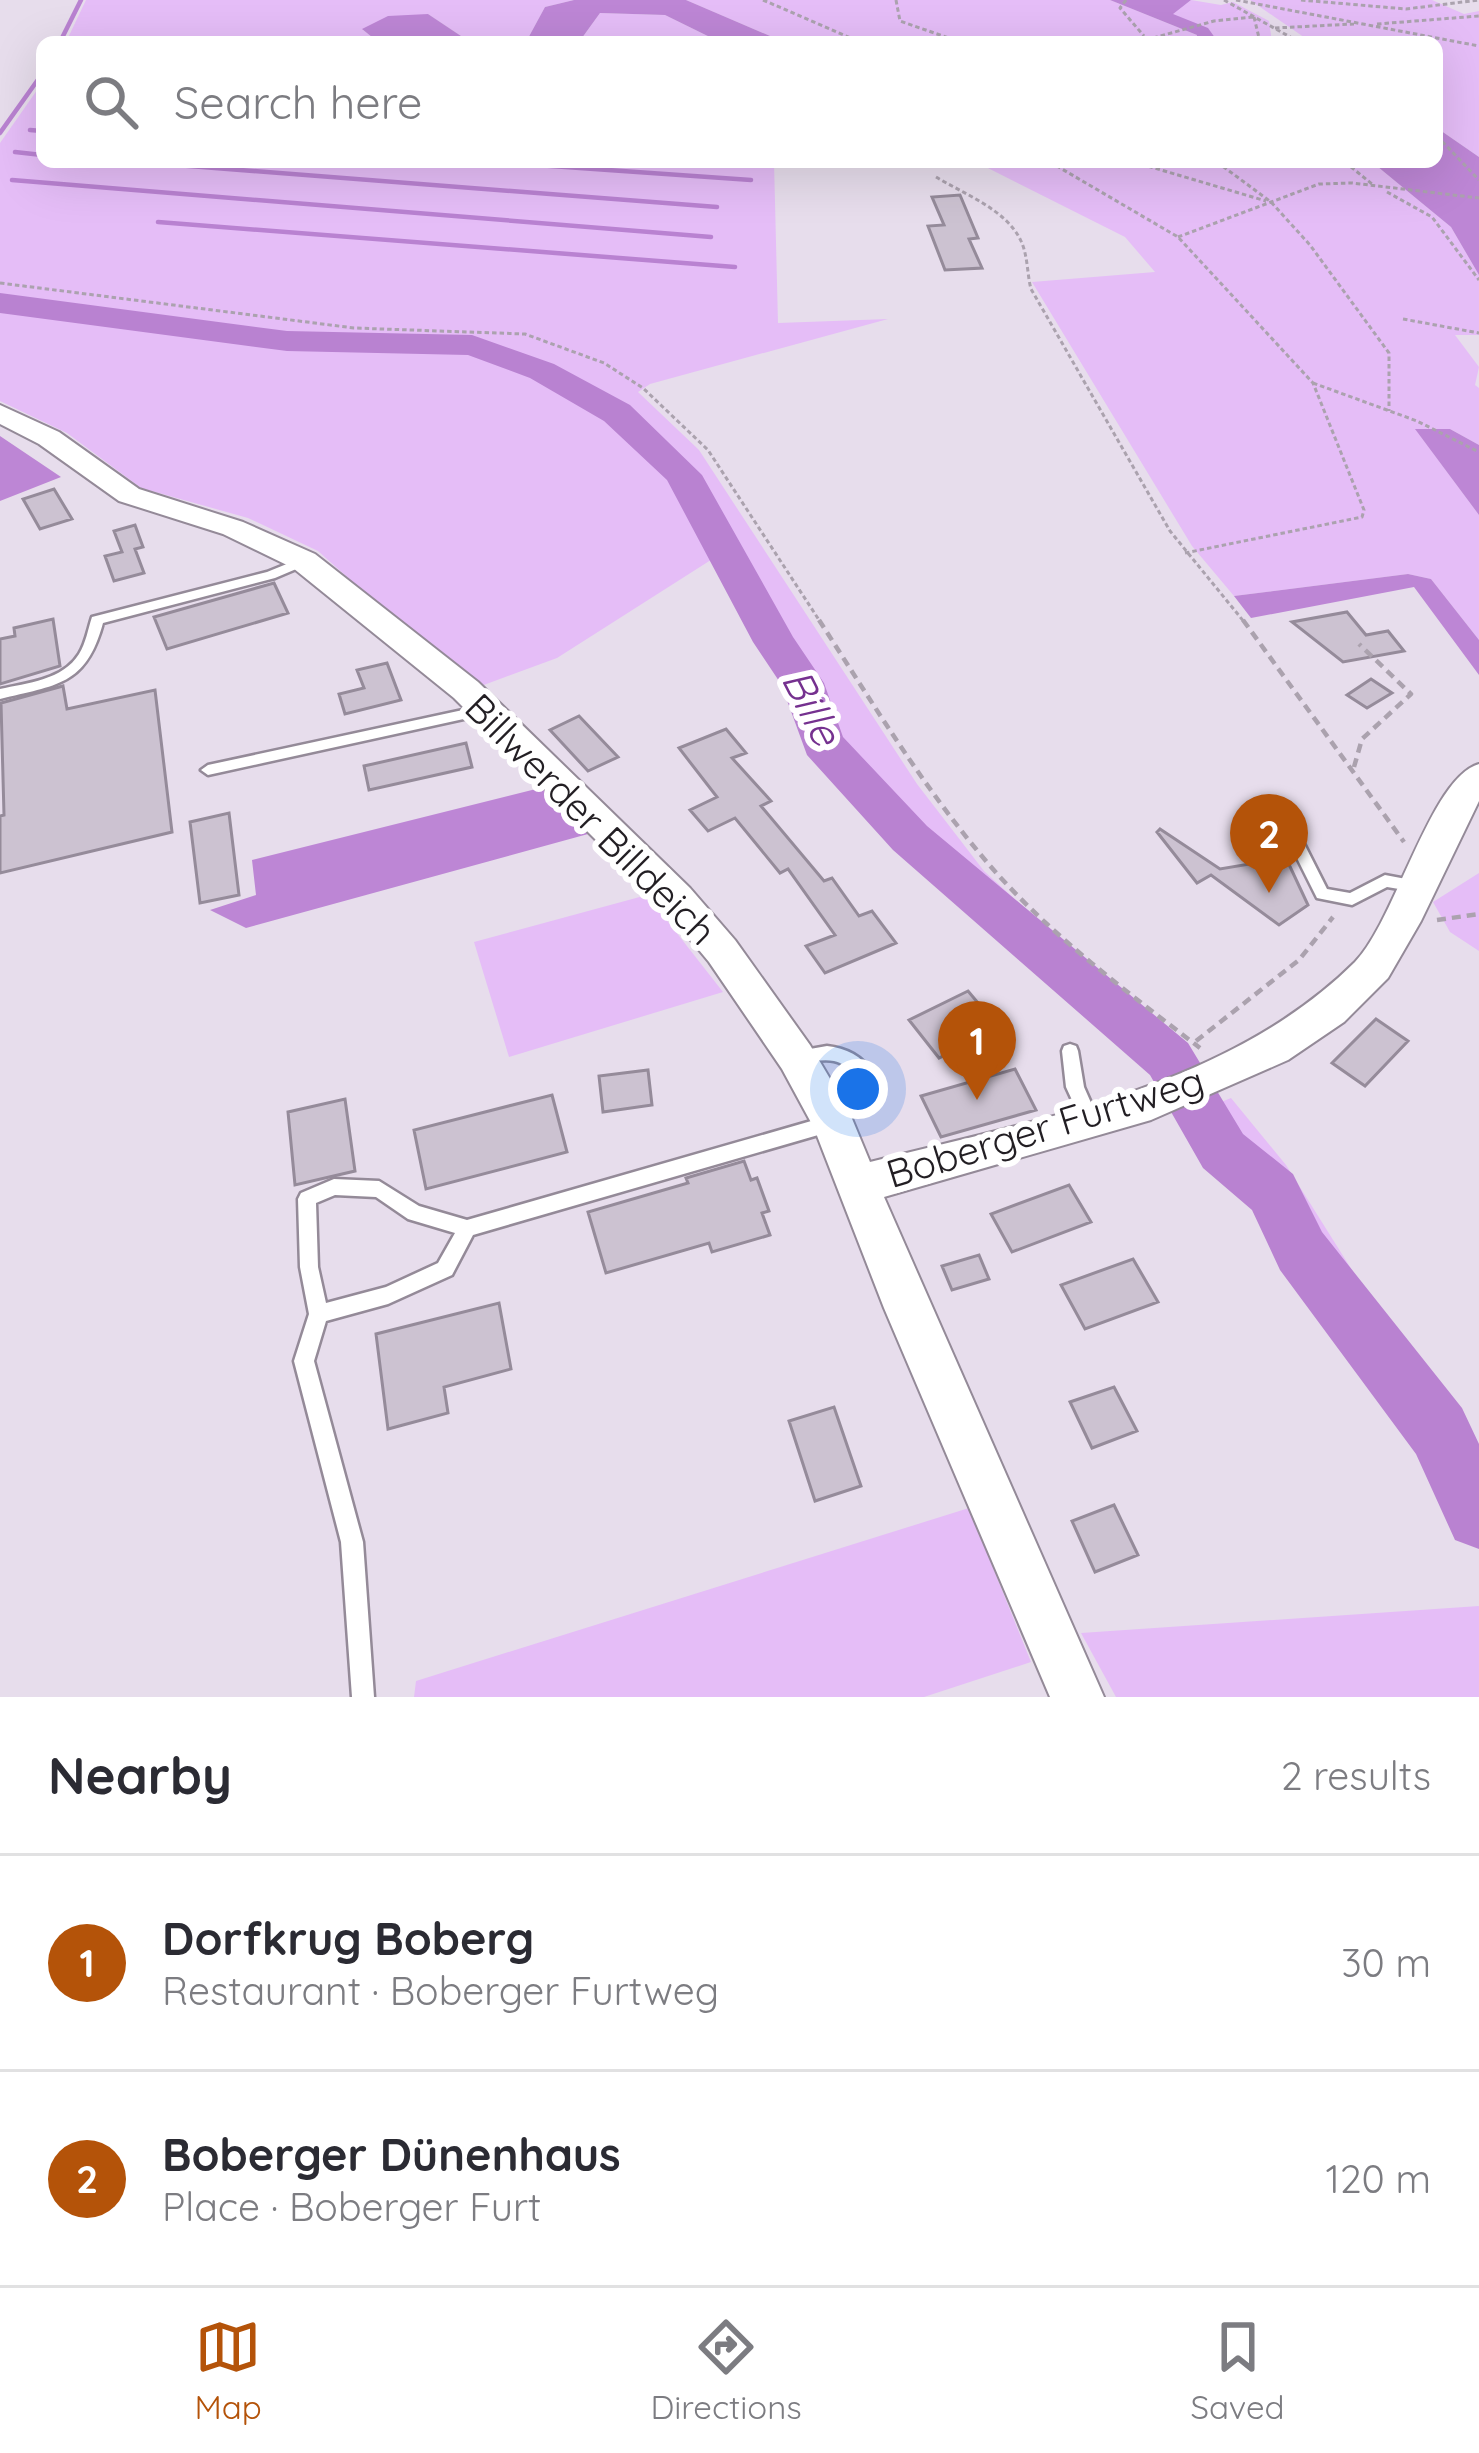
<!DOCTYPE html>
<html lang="en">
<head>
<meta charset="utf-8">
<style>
  :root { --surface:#fff; --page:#f7f7f7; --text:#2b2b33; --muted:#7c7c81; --line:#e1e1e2; --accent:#b45309 }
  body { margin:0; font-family:Quicksand,sans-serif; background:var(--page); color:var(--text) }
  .you { position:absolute; left:858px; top:1089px; width:42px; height:42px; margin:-30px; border:9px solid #fff; border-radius:50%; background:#1a73e8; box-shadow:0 0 0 18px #1a73e833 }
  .badge { display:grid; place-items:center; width:78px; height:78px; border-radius:50%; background:var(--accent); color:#fff; font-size:39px; font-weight:700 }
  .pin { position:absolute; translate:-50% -99px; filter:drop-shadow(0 3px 6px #0008) }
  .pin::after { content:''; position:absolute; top:63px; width:42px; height:36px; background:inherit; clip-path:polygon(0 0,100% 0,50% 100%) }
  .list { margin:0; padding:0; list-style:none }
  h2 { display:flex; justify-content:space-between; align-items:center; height:156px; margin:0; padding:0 48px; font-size:51px }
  h2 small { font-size:39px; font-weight:400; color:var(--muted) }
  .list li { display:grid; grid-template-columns:78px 1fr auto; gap:36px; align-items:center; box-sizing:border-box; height:216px; padding:0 48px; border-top:3px solid var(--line) }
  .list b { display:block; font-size:45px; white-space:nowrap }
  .list p { margin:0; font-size:39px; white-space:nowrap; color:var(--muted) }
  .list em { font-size:39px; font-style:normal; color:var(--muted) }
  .icon { flex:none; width:66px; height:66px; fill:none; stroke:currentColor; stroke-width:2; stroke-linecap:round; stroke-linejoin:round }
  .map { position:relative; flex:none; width:1479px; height:1697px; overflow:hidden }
  .search { position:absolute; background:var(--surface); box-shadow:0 12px 48px #0002; left:36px; right:36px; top:36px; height:132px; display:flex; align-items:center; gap:30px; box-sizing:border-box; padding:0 42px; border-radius:18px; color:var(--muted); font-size:45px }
  .sheet { height:588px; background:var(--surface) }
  nav { display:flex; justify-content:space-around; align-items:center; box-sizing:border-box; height:168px; border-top:3px solid var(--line); background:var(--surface); font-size:33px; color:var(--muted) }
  nav a { display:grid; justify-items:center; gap:6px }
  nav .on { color:var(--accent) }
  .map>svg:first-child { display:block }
  .green { fill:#e5bdf7 }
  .forest { fill:#bd86d5 }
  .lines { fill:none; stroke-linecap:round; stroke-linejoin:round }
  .stream { stroke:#b982d1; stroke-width:4.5 }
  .river { fill:#b982d1; fill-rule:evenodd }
  .building { fill:#ccc2d1; stroke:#958b9a; stroke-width:3 }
  .service-casing { stroke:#948a98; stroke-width:5 }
  .tertiary-casing { stroke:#948a98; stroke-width:4 }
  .path-far1 { stroke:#aba2ae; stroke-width:3; stroke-dasharray:4.5 3; stroke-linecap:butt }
  .path { stroke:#aba2ae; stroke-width:4.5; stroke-dasharray:9 6; stroke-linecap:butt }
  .service { fill:#fff; fill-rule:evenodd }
  .tertiary { fill:#fff; fill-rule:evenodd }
  .labels { text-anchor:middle; stroke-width:12; stroke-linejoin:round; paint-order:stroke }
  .street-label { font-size:39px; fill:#221e23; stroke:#fff }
  .water-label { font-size:42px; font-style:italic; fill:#75318f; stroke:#fff }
</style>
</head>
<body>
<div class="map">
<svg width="1479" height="1697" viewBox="0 0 1479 1697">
  <rect width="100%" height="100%" fill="#e7ddec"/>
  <path class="green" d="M86,0H574L545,7L526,42H470L428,14L363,30L378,42H66Z
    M686,0H1110L1197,35L1196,42H784Z
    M1191,0L1221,5L1233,2L1269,21L1272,42H1218L1171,14Z
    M1250,0H1432L1464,14L1479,11V157L1437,128V42H1311Z
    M600,13L665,15L720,42H579Z
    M42,83V162H774L778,323L888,319L650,384L638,392L699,450L917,784L984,871L1102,979L1185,1044L1146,1069L1027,948L903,845L811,747L788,686L714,558L557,658L481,686L403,627L318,551L248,518L141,488L67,433L0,401V143Z
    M976,162H1372L1451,227L1479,275V335H1455L1479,367L1475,385L1479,388V445L1450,429L1416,430L1479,515V640L1431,579L1408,574L1234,596L1192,546L1032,282L1155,272L1125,237Z
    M1479,873V951L1450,932L1433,902Z
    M647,895L723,992L509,1057L474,942Z
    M1231,1098L1286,1165L1379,1313L1416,1357L1404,1360L1337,1272L1278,1181L1209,1107Z
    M969,1508L1031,1662L924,1697H414L416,1681Z
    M1479,1606V1697H1116L1081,1633Z"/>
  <path class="forest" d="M574,0H686L784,42H720L665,15L600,13L579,42H526L545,7Z
    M1110,0H1191L1173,14L1208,28L1218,42H1196L1197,35Z
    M428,14L470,42H378L362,29L388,16Z
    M1437,128L1479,157V275L1451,227L1372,162H1437Z
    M1415,429H1450L1479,445V515Z
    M0,436L61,477L0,501Z
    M1408,574L1431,579L1479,640V675L1414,587L1251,618L1234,596Z
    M544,787L588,834L246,928L210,910L256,895L252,860Z"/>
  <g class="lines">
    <path class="stream" d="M60,42L81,0
      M30,130L42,131
      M0,133L42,74
      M15,152L42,155
      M138,162L717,207
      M493,162L751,180
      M12,180L711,237
      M158,222L735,267"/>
    <path class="river" d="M0,293L287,331L472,335L554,364L630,405L702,475L793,637L824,683L843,737L927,826L1188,1043L1243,1134L1293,1174L1322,1232L1462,1408L1479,1444V1549L1455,1540L1416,1454L1280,1270L1252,1210L1203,1168L1150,1075L893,850L807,755L781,684L753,642L667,480L604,421L530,378L468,355L287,351L0,313Z"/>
  </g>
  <path class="building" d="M960,195L978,238L969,239L982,268L945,270L928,226L944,225L932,197Z
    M54,489L72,519L40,529L23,499Z
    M135,525L143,547L135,549L144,573L114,581L105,556L122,552L114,531Z
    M274,583L288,613L167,649L154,617Z
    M1347,612L1366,635L1388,631L1404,651L1343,662L1292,622Z
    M53,619L60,666L0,684V639L15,636L14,628Z
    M387,663L401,700L345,714L339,694L364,688L357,670Z
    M1371,679L1392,693L1367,708L1347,695Z
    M63,686L67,709L155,690L172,832L0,873V816L4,815L1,703Z
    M579,716L618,757L588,771L550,730Z
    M726,729L746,753L732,758L771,801L761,806L824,881L832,878L859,916L872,911L896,943L825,973L806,946L835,935L788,869L780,873L735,818L708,831L690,810L717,797L679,748Z
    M466,743L472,767L369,790L364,766Z
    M229,813L239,895L200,903L190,822Z
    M1160,829L1220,869L1286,858L1308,905L1279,925L1211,875L1197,883L1157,832Z
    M968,991L999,1028L939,1058L909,1020Z
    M1376,1019L1408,1041L1365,1086L1332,1063Z
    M1015,1069L1036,1110L941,1137L921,1096Z
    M648,1070L652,1105L603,1112L599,1076Z
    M552,1095L567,1152L426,1189L414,1130Z
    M345,1099L355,1171L295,1185L288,1112Z
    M744,1161L751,1180L757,1178L769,1211L762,1213L770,1235L712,1252L709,1243L606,1273L588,1212L688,1183L686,1178Z
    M1069,1185L1091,1222L1012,1252L991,1214Z
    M979,1255L989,1279L952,1290L942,1266Z
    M1133,1259L1158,1302L1085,1329L1061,1285Z
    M499,1303L511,1369L444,1387L448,1413L388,1429L376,1334Z
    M1114,1387L1137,1431L1092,1448L1070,1402Z
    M834,1407L861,1486L815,1501L789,1421Z
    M1114,1505L1138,1555L1095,1572L1072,1521Z"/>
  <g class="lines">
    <defs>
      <path id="service" d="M304,557L310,561L308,564L275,578L103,623C86,686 56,685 0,699V689C27,683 63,680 79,654C86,643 88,629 92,617L267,572Z
        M486,705L493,710L491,713L208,775L201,770L208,765Z
        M1280,805L1287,810L1327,889L1350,893L1385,875L1422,882L1425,886L1422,890L1417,892L1387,887L1352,905L1317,898L1273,810Z
        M1070,1044L1076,1046L1078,1051L1084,1087L1099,1121L1096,1126L1090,1129L1084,1126L1066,1087L1062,1051L1064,1046Z
        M827,1046C846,1048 862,1056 872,1072L870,1077C852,1078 851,1065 834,1061C821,1058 806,1064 793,1062L791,1057L793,1052Z
        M832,1115L838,1118L841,1123L838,1128L832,1131L473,1235L452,1275L388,1304L326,1321L314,1361L363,1542L374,1697H352L341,1542L294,1361L309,1314L300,1267L298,1199L301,1193L334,1179L379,1181L419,1206L467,1220ZM335,1195L376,1197L408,1219L455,1233L438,1263L386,1287L326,1303L318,1267L316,1203Z"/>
      <path id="tertiary" d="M0,405L59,432L139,489L243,522L315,554L478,682L690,888L735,940L810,1045L848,1109L870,1162C1038,1119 1228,1088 1355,962C1396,920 1430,778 1479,764V801L1421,921L1388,978L1344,1022L1288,1060L1151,1120L884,1197L1104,1697H1050L884,1308L814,1128L782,1069L709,962L664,908L454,698L293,568L223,534L119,501L39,444L0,424Z"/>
    </defs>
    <use href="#service" class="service-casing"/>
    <use href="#tertiary" class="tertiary-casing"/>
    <path class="path-far1" d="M763,0L860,42
      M896,0L900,21L960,42
      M1126,0L1120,8L1144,36
      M1224,0L1299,42
      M1236,0L1479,46
      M1301,0L1406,9L1479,0
      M1254,17L1260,42
      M1377,24L1479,16
      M1275,28L1354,24
      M1139,42L1214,21L1254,17
      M1437,136L1479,180
      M1050,162L1178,237L1313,383L1364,510L1362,517L1185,553
      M1134,162L1266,201
      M1217,162L1271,202L1310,245L1389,353V411
      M1345,162L1372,184
      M936,177C964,194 1007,210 1021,241C1028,256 1027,274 1031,289L1170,531L1245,623
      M1387,192L1432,217L1479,280
      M1178,237L1319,184L1352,183L1479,198
      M0,283L354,328L525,334L604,363L643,388L708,450L821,623
      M1403,319L1479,333
      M1313,383L1417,421L1479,452"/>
    <path class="path" d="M819,620C872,702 923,787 986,861C1047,933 1126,991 1200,1048
      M1243,620L1404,842
      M1354,767L1362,739L1411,694L1359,644
      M1437,920L1479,914
      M1196,1041L1299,960L1333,917"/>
    <use href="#service" class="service"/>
    <use href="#tertiary" class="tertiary"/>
  </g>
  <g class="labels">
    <g class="street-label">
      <text transform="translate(591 819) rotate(45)" y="14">Billwerder Billdeich</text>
      <text transform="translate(1045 1127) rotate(-17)" y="14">Boberger Furtweg</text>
    </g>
    <g class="water-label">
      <text transform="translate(812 707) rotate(63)" y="15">Bille</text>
    </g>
  </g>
</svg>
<div class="you"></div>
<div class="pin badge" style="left:977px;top:1100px">1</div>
<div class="pin badge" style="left:1269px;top:893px">2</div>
<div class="search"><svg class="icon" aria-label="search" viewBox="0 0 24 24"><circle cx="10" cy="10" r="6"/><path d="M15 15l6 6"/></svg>Search here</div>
</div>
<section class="sheet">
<h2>Nearby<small>2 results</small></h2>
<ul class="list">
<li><span class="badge">1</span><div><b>Dorfkrug Boberg</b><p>Restaurant · Boberger Furtweg</p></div><em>30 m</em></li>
<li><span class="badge">2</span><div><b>Boberger Dünenhaus</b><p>Place · Boberger Furt</p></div><em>120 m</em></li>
</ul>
</section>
<nav>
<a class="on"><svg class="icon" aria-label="map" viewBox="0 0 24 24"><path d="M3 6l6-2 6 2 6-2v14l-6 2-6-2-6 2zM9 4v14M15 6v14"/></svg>Map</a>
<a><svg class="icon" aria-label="directions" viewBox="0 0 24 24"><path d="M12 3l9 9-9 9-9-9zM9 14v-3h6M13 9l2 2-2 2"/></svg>Directions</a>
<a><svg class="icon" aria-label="saved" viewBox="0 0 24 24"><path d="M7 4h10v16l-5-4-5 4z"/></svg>Saved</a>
</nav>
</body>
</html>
